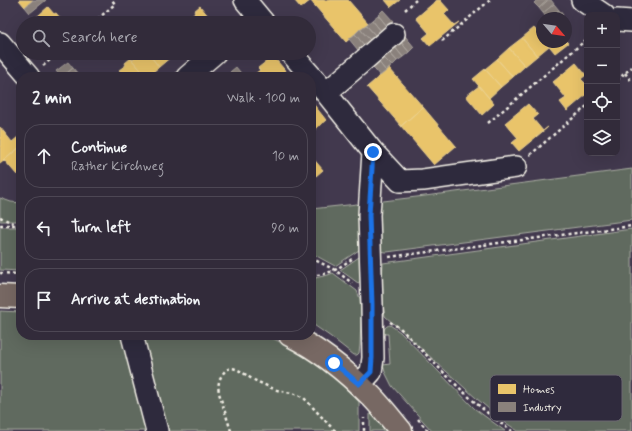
<!DOCTYPE html>
<html lang="en">
<head>
<meta charset="utf-8">
<style>
  :root { --surface:#322b3a; --page:#3d3745; --text:#f1f3f6; --muted:#a8a7af; --line:#4d4754 }
  body { margin:0; font-family:Mynerve,sans-serif; background:var(--page); color:var(--text) }
  .controls { position:absolute; right:12px; top:12px; display:grid; overflow:hidden; border-radius:8px; box-shadow:0 4px 16px #0002 }
  .controls button { width:36px; height:36px; display:grid; place-items:center; padding:0; border:0; border-bottom:1px solid var(--line); background:var(--surface); color:var(--text); font:20px sans-serif }
  .compass { position:absolute; left:536px; top:12px; width:36px; height:36px; border-radius:50%; background:var(--surface); box-shadow:0 4px 16px #0002; rotate:119deg }
  .stop { position:absolute; width:12px; height:12px; margin:-9px; border:3px solid #1a73e8; border-radius:50%; background:#fff }
  .stop.end { background:#1a73e8; border-color:#fff; box-shadow:0 1px 4px #0008 }
  .list { margin:0; padding:0; list-style:none }
  h2 { display:flex; justify-content:space-between; align-items:center; height:52px; margin:0; padding:0 16px; font-size:17px }
  h2 small { font-size:13px; font-weight:400; color:var(--muted) }
  .list li { display:grid; grid-template-columns:26px 1fr auto; gap:12px; align-items:center; box-sizing:border-box; height:64px; margin:0 8px 8px; padding:0 8px; border:1px solid var(--line); border-radius:16px }
  .list b { display:block; font-size:15px; white-space:nowrap }
  .list p { margin:0; font-size:13px; white-space:nowrap; color:var(--muted) }
  .list em { font-size:13px; font-style:normal; color:var(--muted) }
  .icon { flex:none; width:22px; height:22px; fill:none; stroke:currentColor; stroke-width:2; stroke-linecap:round; stroke-linejoin:round }
  .map { position:relative; flex:none; width:632px; height:431px; overflow:hidden }
  .search { position:absolute; background:var(--surface); box-shadow:0 4px 16px #0002; left:16px; top:16px; width:300px; height:44px; display:flex; align-items:center; gap:10px; box-sizing:border-box; padding:0 14px; border-radius:22px; color:var(--muted); font-size:15px }
  .panel { position:absolute; background:var(--surface); box-shadow:0 4px 16px #0002; left:16px; top:72px; width:300px; height:268px; border-radius:16px }
  .map>svg:first-child { display:block }
  .green { fill:#606a5e; stroke:#aaaea3 }
  .homes { fill:#e9c46a; stroke:#ecd290 }
  .industry { fill:#8a817c; stroke:#aaa39c }
  .lines { fill:none; stroke-linecap:round; stroke-linejoin:round }
  .minor-casing { stroke:#f4f1e8; stroke-width:24 }
  .major-casing { stroke:#f4f1e8; stroke-width:25 }
  .path { stroke:#f4f1e8; stroke-width:2.5; stroke-dasharray:3 3; stroke-linecap:butt }
  .minor { stroke:#2f2a3d; stroke-width:21 }
  .major { stroke:#776864; stroke-width:22 }
  .route { stroke:#1a73e8; stroke-width:5 }
  .key { fill:#2f2a3d; stroke:#6a6670; stroke-width:1 }
  .key-label { font-size:11px; fill:#f4f1e8 }
</style>
</head>
<body>
<div class="map">
<svg width="632" height="431" viewBox="0 0 632 431">
  <rect width="100%" height="100%" fill="#42394e"/>
  <filter id="ink" filterUnits="userSpaceOnUse"><feTurbulence type="fractalNoise" baseFrequency=".025" numOctaves="2"/><feDisplacementMap in="SourceGraphic" scale="8" xChannelSelector="R" yChannelSelector="G"/><feConvolveMatrix kernelMatrix="1 2 1 2 8 2 1 2 1" color-interpolation-filters="sRGB"/></filter>
  <g filter="url(#ink)">
    <path class="green" d="M632,169V220L387,252L374,251L375,202L425,196Z
      M0,198L11,202L21,203V221H0Z
      M357,204L360,207L362,248L335,266L311,253V209Z
      M0,227H21V271L0,270Z
      M632,229V431H518L503,421L476,398L385,316C381,299 382,280 383,263Z
      M362,255L361,281L358,283L340,270Z
      M333,273L357,291L360,299L361,317L360,345L359,353L357,355H354L331,337L311,323V279L328,275Z
      M0,311L21,312V335H123L149,431H0Z
      M390,325L400,332L475,409L505,431H432L392,386L385,372L383,365L390,364L388,334H383C384,329 385,326 390,325Z
      M140,335H265L268,336C284,344 300,352 315,362C331,373 345,388 359,402V431H161Z
      M370,413L389,431H370Z"/>
    <path class="homes" d="M19,0H33L25,7Z
      M294,0H311L301,8Z
      M310,0H348L368,23L346,42Z
      M385,0H400L391,7Z
      M437,0H440L449,10L444,14L454,25L459,22L430,46L423,38L429,33L416,18Z
      M200,6L214,23H192L188,19L195,13L194,11Z
      M48,7L54,14L56,13L61,19L56,23H32L31,22Z
      M534,28L542,37V42H546L549,46L537,56L522,38Z
      M522,38L537,56L525,66L509,48Z
      M566,41L568,43L555,53L546,42H566Z
      M509,48L525,66L513,77L497,59Z
      M138,53H148L159,67L147,77L132,60L139,54Z
      M148,53H170L172,56L159,67Z
      M271,55H272L289,75L286,77H251L260,70L258,68L272,57Z
      M131,58L132,60L147,77H125L119,70L126,65L125,63Z
      M497,59L513,77L501,87L485,69Z
      M576,63L586,75L581,79L587,85V94L567,111L560,102L566,98L553,82Z
      M389,68L423,107L401,126L367,87Z
      M485,69L501,87L489,98L473,79Z
      M479,86L494,104L482,115L466,96Z
      M311,101L326,120L311,133Z
      M528,104L538,115L533,119L543,131L548,127L519,151L512,143L518,138L505,123Z
      M423,107L456,146L434,165L401,126Z
      M0,127L12,142L18,137L21,141V146L0,164Z
      M21,146V176L19,173L17,175L5,161L4,162L3,161Z
      M311,156L323,170L316,176L311,171Z"/>
    <path class="industry" d="M33,0H46L30,13L25,7Z
      M537,0H548L539,8L534,3Z
      M548,0H551L554,4L543,13L539,8Z
      M554,4L559,10L549,18H547L543,13Z
      M383,10L393,21L387,26L378,15Z
      M559,10L563,15L560,18H549Z
      M378,15L387,26L381,31L372,20Z
      M372,20L381,31L375,35L366,25Z
      M366,25L375,35L370,40L360,29Z
      M360,29L370,40L364,45L355,34Z
      M355,34L364,45L358,50L349,39Z
      M405,36L414,47L409,52L400,41Z
      M400,41L409,52L403,57L394,46Z
      M394,46L403,57L397,61L388,51Z
      M388,51L397,61L392,66L382,56Z
      M382,56L392,66L386,71L377,60Z
      M377,60L386,71L380,76L371,65Z
      M68,62L73,68L62,77H61L56,71Z
      M236,67L244,77H234L230,72Z
      M73,68L78,74L75,77H62Z"/>
    <g class="lines">
      <defs>
        <path id="minor" d="M245,0L264,23
          M582,0L604,15
          M617,20L632,21
          M0,43L29,77
          M291,53L326,93L373,152L400,181L423,180L516,167
          M187,77L215,53
          M326,93L394,34
          M132,335L157,431
          M359,385L371,372L373,358L372,304L369,215L373,152"/>
        <path id="major" d="M0,296L21,297
          M290,335C320,350 347,372 371,396C382,407 391,419 401,431"/>
      </defs>
      <use href="#minor" class="minor-casing"/>
      <use href="#major" class="major-casing"/>
      <path class="path" d="M405,10L416,0
        M93,23L115,4L112,0
        M442,41L490,0
        M43,66L58,53
        M625,73L632,82
        M617,80L632,67
        M488,123L587,39
        M530,155L587,106
        M0,217L17,225L21,228
        M0,225H21
        M389,257L632,226
        M311,258L335,270L352,283
        M0,273L21,274
        M311,276L324,274L335,270L352,259
        M390,322L400,328C436,364 469,402 512,431
        M418,419L428,431
        M231,431L219,393C218,387 218,381 222,375C231,360 243,374 254,380C260,383 267,386 274,389C285,393 292,391 304,398L333,429L336,431
        M364,431V418"/>
      <use href="#minor" class="minor"/>
      <use href="#major" class="major"/>
    </g>
  </g>
  <g class="lines" filter="url(#ink)">
    <path class="route" d="M334,363L359,384L371,372L372,358V304L369,215L373,152"/>
  </g>
  <rect x="490" y="375" width="132" height="46" rx="6" class="key"/>
  <rect x="498" y="384" width="18" height="10" fill="#e9c46a"/>
  <rect x="498" y="402" width="18" height="10" fill="#8a817c"/>
  <g class="key-label">
    <text x="523" y="393">Homes</text>
    <text x="523" y="411">Industry</text>
  </g>
</svg>
<div class="controls">
<button>+</button>
<button>−</button>
<button><svg class="icon" aria-label="locate" viewBox="0 0 24 24"><circle cx="12" cy="12" r="6"/><path d="M12 2v4M12 18v4M2 12h4M18 12h4"/></svg></button>
<button><svg class="icon" aria-label="layers" viewBox="0 0 24 24"><path d="M12 4l9 5-9 5-9-5zM3 14l9 5 9-5"/></svg></button>
</div>
<svg class="compass" viewBox="-18 -18 36 36"><path d="M0-13l5 13h-10z" fill="#e53935"/><path d="M0 13l5-13h-10z" fill="#a8a7af"/></svg>
<div class="stop" style="left:334px;top:363px"></div>
<div class="stop end" style="left:373px;top:152px"></div>
<div class="search"><svg class="icon" aria-label="search" viewBox="0 0 24 24"><circle cx="10" cy="10" r="6"/><path d="M15 15l6 6"/></svg>Search here</div>
<section class="panel">
<h2>2 min<small>Walk · 100 m</small></h2>
<ul class="list">
<li><svg class="icon" aria-label="ahead" viewBox="0 0 24 24"><path d="M12 20V5M6 11l6-6 6 6"/></svg><div><b>Continue</b><p>Rather Kirchweg</p></div><em>10 m</em></li>
<li><svg class="icon" aria-label="left" viewBox="0 0 24 24"><path d="M17 20v-9H6M10 6l-5 5 5 5"/></svg><div><b>Turn left</b></div><em>90 m</em></li>
<li><svg class="icon" aria-label="arrive" viewBox="0 0 24 24"><path d="M6 21V4h12l-3 4 3 4H6"/></svg><div><b>Arrive at destination</b></div></li>
</ul>
</section>
</div>
</body>
</html>
